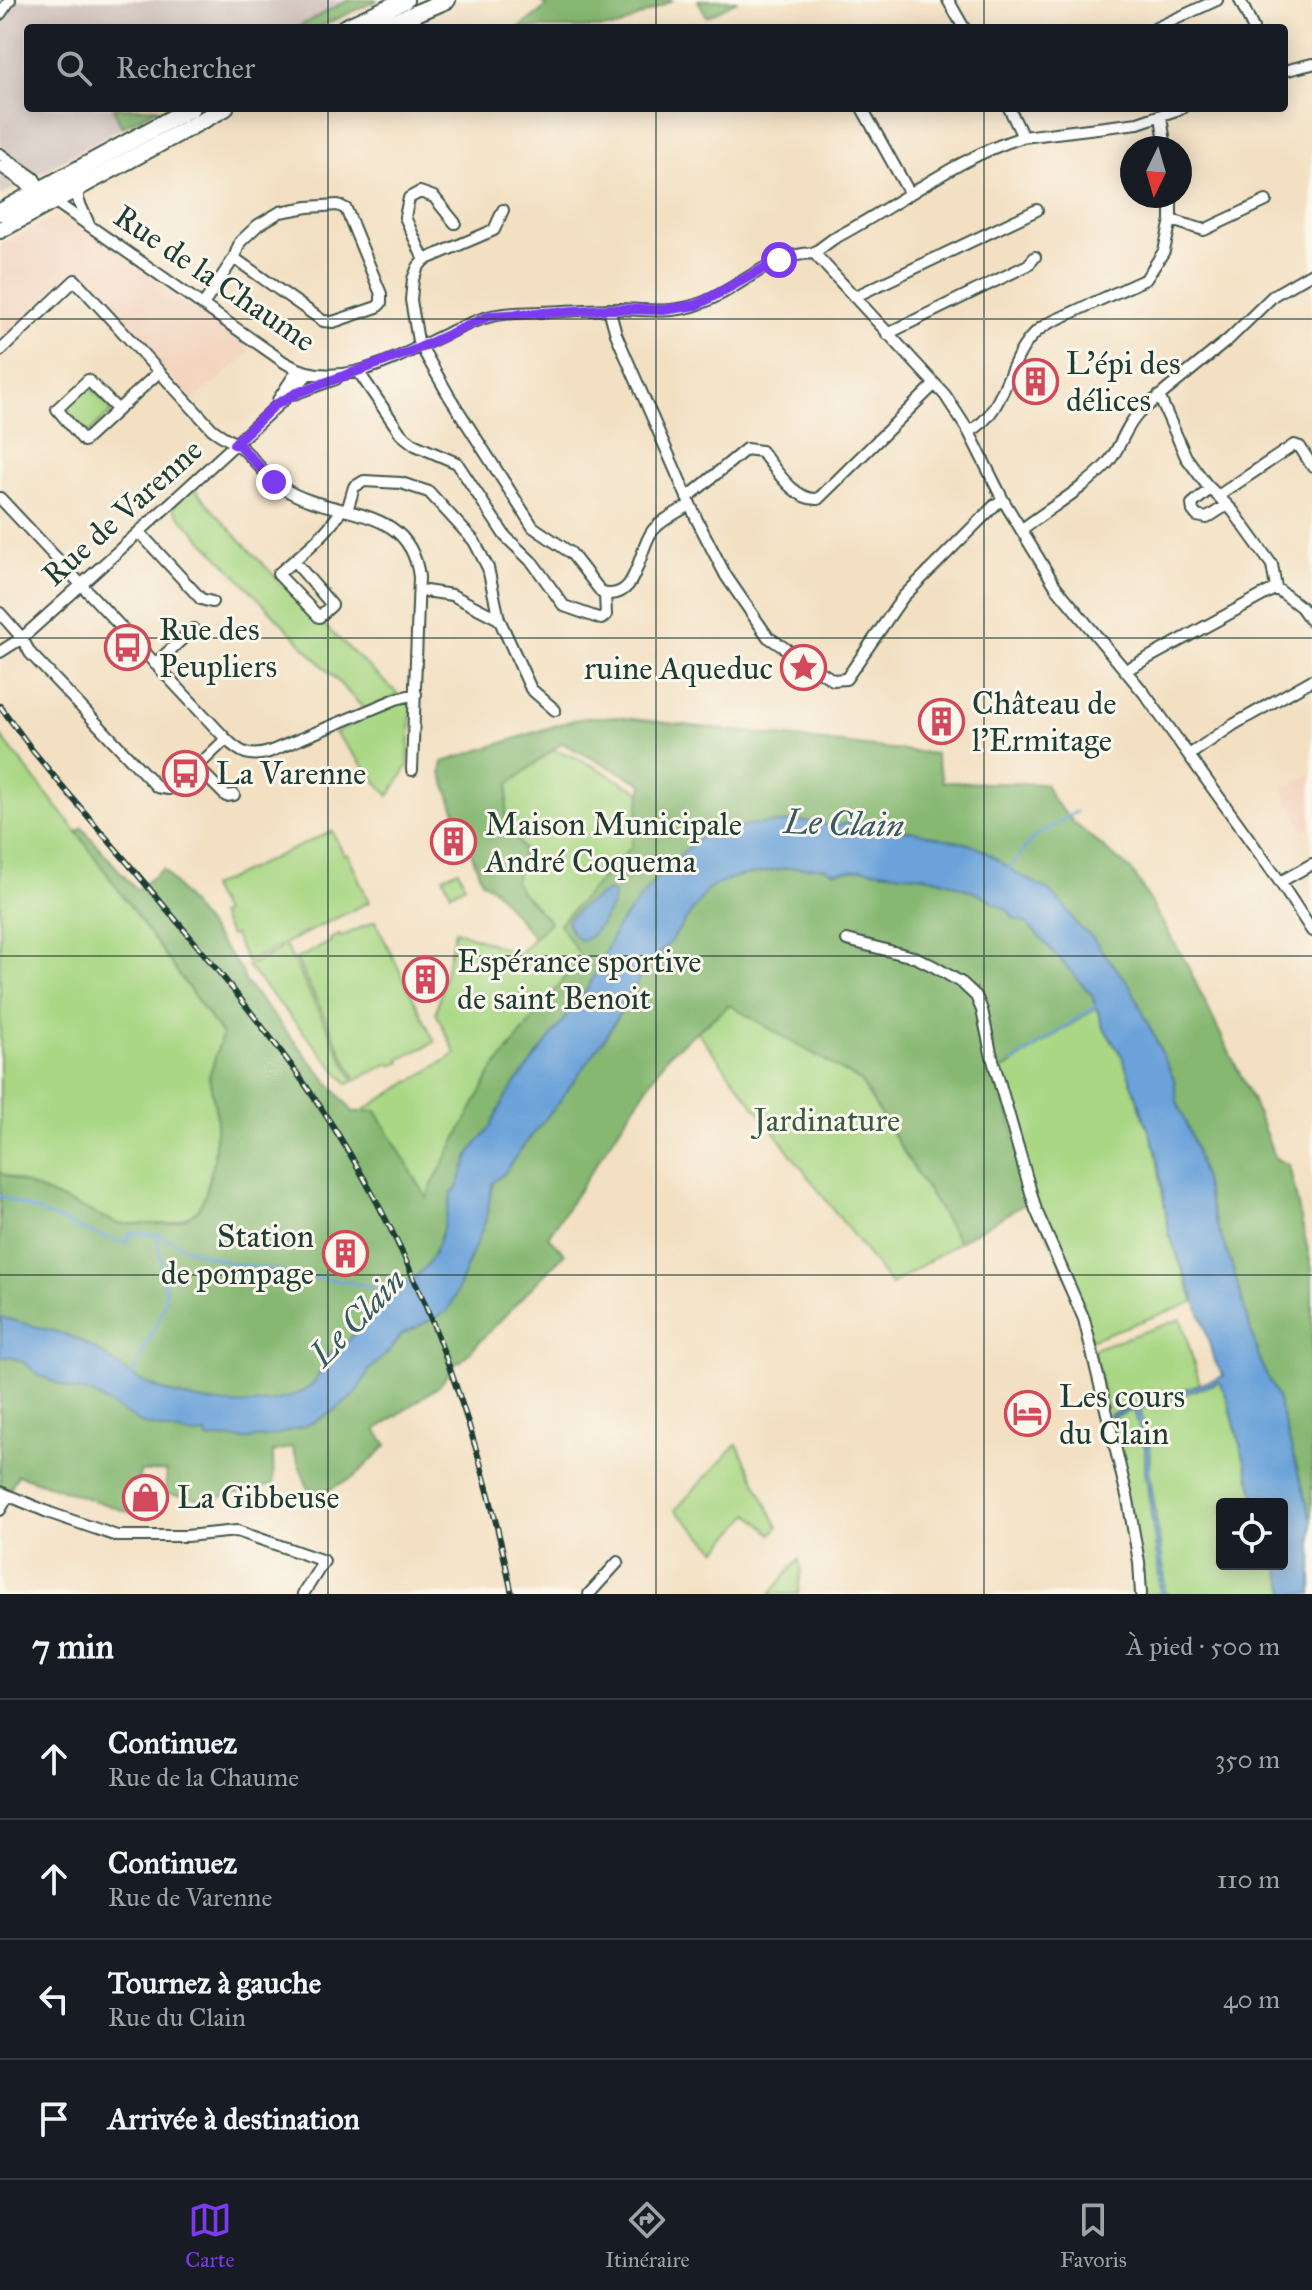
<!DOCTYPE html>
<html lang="fr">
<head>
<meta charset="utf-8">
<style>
  :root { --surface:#171b24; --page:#20242c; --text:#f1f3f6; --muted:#9ea1a6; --line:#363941; --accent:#7c3aed }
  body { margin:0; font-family:"IM FELL Great Primer",serif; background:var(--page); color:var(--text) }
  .controls { position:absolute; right:24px; bottom:24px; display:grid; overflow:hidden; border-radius:8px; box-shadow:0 4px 20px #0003 }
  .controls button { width:72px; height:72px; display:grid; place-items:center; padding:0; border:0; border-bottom:2px solid var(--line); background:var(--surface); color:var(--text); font:40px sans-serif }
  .compass { position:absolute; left:1120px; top:136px; width:72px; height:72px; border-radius:50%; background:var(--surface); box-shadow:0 4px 20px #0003; rotate:185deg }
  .stop { position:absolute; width:24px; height:24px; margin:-18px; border:6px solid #7c3aed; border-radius:50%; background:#fff }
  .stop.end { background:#7c3aed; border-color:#fff; box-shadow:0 2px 8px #0008 }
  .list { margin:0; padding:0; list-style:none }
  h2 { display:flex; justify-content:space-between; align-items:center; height:104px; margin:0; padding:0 32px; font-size:34px }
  h2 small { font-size:26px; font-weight:400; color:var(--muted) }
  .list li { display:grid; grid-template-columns:52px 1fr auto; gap:24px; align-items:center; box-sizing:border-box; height:120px; padding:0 32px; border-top:2px solid var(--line) }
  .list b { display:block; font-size:30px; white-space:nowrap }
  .list p { margin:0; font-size:26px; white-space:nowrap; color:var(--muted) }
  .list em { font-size:26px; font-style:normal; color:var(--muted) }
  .icon { flex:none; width:44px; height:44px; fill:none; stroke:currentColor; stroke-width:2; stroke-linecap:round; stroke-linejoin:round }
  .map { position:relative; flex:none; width:1312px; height:1594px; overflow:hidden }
  .search { position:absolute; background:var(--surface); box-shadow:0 4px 20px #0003; left:24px; right:24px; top:24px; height:88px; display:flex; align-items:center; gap:20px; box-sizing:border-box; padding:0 28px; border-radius:8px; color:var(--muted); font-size:30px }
  .sheet { height:584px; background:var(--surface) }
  nav { display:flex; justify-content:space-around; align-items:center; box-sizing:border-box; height:112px; border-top:2px solid var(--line); background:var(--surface); font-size:22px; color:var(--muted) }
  nav a { display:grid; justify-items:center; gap:4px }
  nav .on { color:var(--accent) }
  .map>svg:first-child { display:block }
  .built { fill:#f3d4bf }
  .industrial { fill:#cfc0bb }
  .green { fill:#a9d784; stroke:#648a5c; stroke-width:2 }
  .forest { fill:#86b872; stroke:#527a53; stroke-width:2 }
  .water { fill:#6ba2d9; stroke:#457086; stroke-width:2 }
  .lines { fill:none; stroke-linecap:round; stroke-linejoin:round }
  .stream { stroke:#6ba2d9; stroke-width:3 }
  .minor-casing { stroke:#3f5549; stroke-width:14 }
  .primary-casing { stroke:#3f5549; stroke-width:20 }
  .minor { stroke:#fff; stroke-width:10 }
  .primary { stroke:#fff; stroke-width:16 }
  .rail-casing { stroke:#1f3d34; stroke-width:6 }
  .rail { stroke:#fbf7ec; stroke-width:3; stroke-dasharray:9; stroke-linecap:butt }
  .route { stroke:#7c3aed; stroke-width:10 }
  .grid { fill:none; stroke:#1f3d34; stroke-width:2; stroke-opacity:0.55 }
  .labels { text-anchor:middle; stroke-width:6; stroke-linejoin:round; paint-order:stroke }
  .street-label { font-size:32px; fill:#1f3d34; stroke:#fbf7ec }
  .poi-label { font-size:32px; fill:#1f3d34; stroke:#fbf7ec; text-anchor:start }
  .park-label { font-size:32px; fill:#3b5c44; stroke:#fbf7ec }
  .water-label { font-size:34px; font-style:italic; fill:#365b66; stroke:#fbf7ec }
</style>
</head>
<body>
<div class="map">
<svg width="1312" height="1594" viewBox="0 0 1312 1594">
  <rect width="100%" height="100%" fill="#fbf7ec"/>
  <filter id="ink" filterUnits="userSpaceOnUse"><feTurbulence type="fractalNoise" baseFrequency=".0125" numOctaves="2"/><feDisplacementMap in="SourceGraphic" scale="16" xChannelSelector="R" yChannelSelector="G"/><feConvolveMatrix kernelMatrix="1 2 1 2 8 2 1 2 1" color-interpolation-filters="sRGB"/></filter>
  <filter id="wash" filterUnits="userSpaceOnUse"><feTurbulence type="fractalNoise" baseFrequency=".006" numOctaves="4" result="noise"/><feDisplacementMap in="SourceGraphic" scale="32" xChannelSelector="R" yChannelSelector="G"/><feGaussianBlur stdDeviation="1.8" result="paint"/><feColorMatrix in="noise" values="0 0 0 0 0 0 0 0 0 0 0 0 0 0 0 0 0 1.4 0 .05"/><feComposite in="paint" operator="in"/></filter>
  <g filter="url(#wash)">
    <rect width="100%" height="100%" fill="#f3e0c3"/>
    <path class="built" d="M64,218L99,237L251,351L193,402L76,269L2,340L0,245L47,221Z
      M1312,773V826L1304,831L1283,789Z"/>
    <path class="industrial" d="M0,0H348L297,28H28V108H156L0,196Z"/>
    <path class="green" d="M88,384L113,410L86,436L61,409Z
      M192,486C256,561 326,629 399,695L365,710L172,508Z
      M402,700L412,701L408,766L389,796L335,733L353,723Z
      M0,735L77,832L222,1035L209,1077L217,1117L214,1159L205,1196L198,1209L186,1218L170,1224H119L0,1173Z
      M540,748C548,750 557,751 565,753C604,767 637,798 679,804L438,1212L389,1170L365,1109L456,1054L436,1013L455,930L519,954L549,922L521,892L515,881L477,766Z
      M332,831L344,855L348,854L369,902L247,962L234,935L230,936L219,915L223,913L210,887Z
      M823,867L834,872L862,869L930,877L981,895L1010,912L1012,917L1026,923L1038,935L1092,995L1103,1027L1122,1056L1156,1151L1169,1233L1194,1302L1090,1340L1075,1294L1036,1210L991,1053L982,1010L976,996L951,975L917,958L882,948L847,940L828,942L734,969L710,982L678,1008L650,1028L637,1033L606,1058L592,1057L625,1008L624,1004L628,1002L647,966L670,942L709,888L735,877L780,869Z
      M458,870L465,885L451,893L443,877Z
      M375,921L435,1042L400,1059L401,1062L392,1066L390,1063L356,1080L296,959L331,942L330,939L339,935L341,937Z
      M286,946L354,1081L348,1084L247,966Z
      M730,1005L860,1081L959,1242L891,1285L697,1031Z
      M1181,1319L1200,1384L1109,1415L1093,1349Z
      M1219,1381L1227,1397L1257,1504H1222V1564H1277L1287,1594H1141L1110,1418Z
      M737,1444L778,1527L772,1534L750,1514L717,1550L675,1510Z
      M799,1559L801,1571L798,1594H770Z"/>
    <path class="forest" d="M348,0H378L317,28H296Z
      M541,0H673L616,28H519L546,7Z
      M698,0H738L707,17Z
      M113,108H159L122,127Z
      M592,717H616L935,754L943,782L1045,784L1053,800L1074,823L1133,872L1185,961L1252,1099L1275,1158L1289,1165L1312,1269V1521L1276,1394L1261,1364L1232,1266L1213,1216L1195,1146L1177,1101L1174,1079L1115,995L997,1074L1033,1199L959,1242L860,1081L729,1005L668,1055L548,1237L565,1253L460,1362L458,1361L439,1386L376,1430L387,1445L354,1477L312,1498L292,1447L273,1452L274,1484L208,1500L165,1493L167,1471L140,1472L131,1513L18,1475L8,1492L0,1487V1173L119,1224H170L186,1218L198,1209L205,1196L214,1159L217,1117L209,1077L222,1035L77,832L82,828L136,890L163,869L241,970L246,983L353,1112L376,1111L427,1198L431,1187L491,1073L581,957L559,924L631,847L643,784L562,743L509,784L505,820L523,849L515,881L521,892L550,922L534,938L495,890L482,881L441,773L443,762L573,720Z"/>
    <path class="water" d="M803,821L834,826L847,823L910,831L969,844L983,850L1016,873L1047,889L1064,905L1080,928L1089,934L1131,987L1174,1079L1177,1101L1195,1146L1213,1216L1232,1266L1261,1364L1276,1394L1312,1521V1594H1287L1277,1564H1282V1504H1257L1227,1397L1219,1382L1140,1409L1150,1447L1149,1469L1164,1572L1165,1594H1160L1158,1564L1145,1470V1448L1134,1410L1110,1418L1109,1415L1224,1376L1214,1361L1204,1324L1169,1233L1156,1151L1122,1056L1103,1027L1092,995L1038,935L1026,923L1012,917L1010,912L981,895L949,882L930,877L862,869L834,872L823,867L788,868L735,877L709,888L670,942L647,966L607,1035L559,1102L521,1149L504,1174L493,1182L485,1222L452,1303L447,1311L437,1317L400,1335C391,1354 380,1357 369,1371C363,1379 359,1390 352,1397C327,1421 284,1436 250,1439C236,1440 222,1437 207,1439L206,1434L192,1435L143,1424L88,1392L73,1390L40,1376L23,1362L10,1357H0L1,1317C27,1326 58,1329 83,1342C102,1352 119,1368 138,1379C184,1404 261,1416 308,1388C318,1382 321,1367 327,1357C333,1348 344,1346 350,1339C365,1321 369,1299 386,1283C434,1290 443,1227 452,1193L457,1188L470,1153L491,1126L505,1098L589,986L617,927L654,881L703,834L733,831L749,825Z
      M608,891L614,893C615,907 595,936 582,941C573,936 568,930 567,920L582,906Z"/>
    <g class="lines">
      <path class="stream" d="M1008,870L1033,838L1076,812
        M1013,1062L1096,1006
        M0,1196L94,1234L127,1243L130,1233L160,1235L186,1248L234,1264L364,1285L382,1292
        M132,1375L163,1310L166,1294L157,1235"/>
    </g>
  </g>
  <g filter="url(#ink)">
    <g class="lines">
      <defs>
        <path id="minor" d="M948,0L964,28
          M1240,0L1253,28
          M0,14L10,0
          M1156,28L1217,0
          M1284,71L1312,64
          M862,108L910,194
          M1009,108L1023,137
          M1161,117L1166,148
          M0,154L34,178L41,190L54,201L284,362C350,403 425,335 488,317C505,312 524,313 542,312C568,311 595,309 621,309C645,310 670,313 693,306C737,293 766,254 814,253
          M0,166L28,185L41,190
          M78,188V200L88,222
          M503,210L494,230L424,260L418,267L413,279L411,300L418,341L449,396L533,527L571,553L602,593C639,602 637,550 653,530C663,519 678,512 690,505
          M1171,220L1204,230L1266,201
          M814,253L945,395L969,432L1003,500L1056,587L1144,693L1280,882L1312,931
          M814,253L833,239C897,206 955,158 1023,137L1138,123L1182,108
          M424,260L405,217L409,198L420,192L434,197L455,223
          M854,297L1037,210
          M203,305L234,258L240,242L258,225L280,212L308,207L338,205L346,209L381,294V303L377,307L333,322L323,321L234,258
          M609,309L616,334L697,520L726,576L768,637L833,680L846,679L903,597L996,504L1003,500
          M887,334L1028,265L1035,257
          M0,351L75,280L212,429C222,437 236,443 243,449C256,461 267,478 283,488C331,520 410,501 419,577L412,770
          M358,371L401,434L415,445L457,463L505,536L533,563L564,606L601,619L606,615L605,594
          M294,394L336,379
          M278,400L297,371
          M118,410L88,380L57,409L84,441L159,372
          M969,432C1013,408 1004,347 1049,323L1146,279L1164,251L1171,220V196
          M1210,489L1192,504L1193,511L1197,516L1207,518L1227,505
          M1218,496L1294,445L1300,447L1312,466
          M0,498L226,739C240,753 250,758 269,752L396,699L416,694
          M687,498L746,449L761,451C775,468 794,501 818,499L935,384
          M347,511L354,487L364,481L401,483L429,492L474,541L488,568L499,619
          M1021,530C1048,509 1082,490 1106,465C1121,449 1124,427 1140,412L1229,339L1274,295L1312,273
          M139,532L201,599L212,602
          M294,561L332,605L319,617L278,574C298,557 330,532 341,510
          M1276,588L1301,607L1312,622
          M419,590L452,595L499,619L531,689L555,710
          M0,613L22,638L30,653L157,787L168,789L177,786L226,739
          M0,652L22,638L81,585L290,394L308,374
          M155,664L193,629
          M1126,670L1276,588L1272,565L1233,511L1206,484L1186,457L1159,396
          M1189,755L1233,725L1312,680
          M197,767L226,796L234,795
          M1280,882L1312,864
          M847,940L917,958L935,967L962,983L976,996L982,1010L991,1053L1036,1210L1084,1319L1128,1500L1139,1562L1141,1594
          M0,1492L50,1513L117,1536H186L237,1531L324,1561L303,1594
          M0,1510L8,1496
          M589,1594L618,1562"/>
        <path id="primary" d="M344,28L405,0
          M381,28L447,0
          M0,212L191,108
          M0,230L225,108"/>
      </defs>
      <use href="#minor" class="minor-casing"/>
      <use href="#primary" class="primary-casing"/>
      <use href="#minor" class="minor"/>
      <use href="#primary" class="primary"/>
      <defs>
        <path id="rail" d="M0,706L33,751C124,861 221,967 304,1083C412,1236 475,1412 512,1594"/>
      </defs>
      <use href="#rail" class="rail-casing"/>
      <use href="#rail" class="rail"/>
    </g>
  </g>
  <g class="lines" filter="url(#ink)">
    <path class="route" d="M274,482L239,445L234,444L275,405L297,393L415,350L489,316L609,309L664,310L697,305L779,260"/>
  </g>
  <path class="grid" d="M328,0V28M656,0V28M984,0V28M328,108V1594M656,108V1594M984,108V1594M0,319H1312M0,638H1312M0,956H1312M0,1275H1312"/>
  <defs>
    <symbol id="building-ring" viewBox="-11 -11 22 22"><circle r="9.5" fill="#fbf7ec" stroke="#d1495b" stroke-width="1.5"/><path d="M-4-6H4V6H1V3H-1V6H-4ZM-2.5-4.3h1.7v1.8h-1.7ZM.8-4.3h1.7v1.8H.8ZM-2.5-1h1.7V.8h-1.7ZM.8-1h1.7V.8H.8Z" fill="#d1495b"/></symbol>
    <symbol id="bus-ring" viewBox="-11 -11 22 22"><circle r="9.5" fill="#fbf7ec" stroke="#d1495b" stroke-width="1.5"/><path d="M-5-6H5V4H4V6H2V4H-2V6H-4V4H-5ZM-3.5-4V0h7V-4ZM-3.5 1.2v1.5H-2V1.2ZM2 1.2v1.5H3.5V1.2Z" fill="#d1495b"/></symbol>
    <symbol id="sight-ring" viewBox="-11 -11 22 22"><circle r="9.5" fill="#fbf7ec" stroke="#d1495b" stroke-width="1.5"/><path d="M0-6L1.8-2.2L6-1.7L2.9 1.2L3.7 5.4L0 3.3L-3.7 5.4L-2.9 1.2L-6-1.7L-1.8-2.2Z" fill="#d1495b"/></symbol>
    <symbol id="hotel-ring" viewBox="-11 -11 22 22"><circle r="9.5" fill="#fbf7ec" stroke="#d1495b" stroke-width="1.5"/><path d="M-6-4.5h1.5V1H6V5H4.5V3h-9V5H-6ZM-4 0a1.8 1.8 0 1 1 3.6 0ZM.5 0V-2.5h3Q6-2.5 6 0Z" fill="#d1495b"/></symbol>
    <symbol id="shop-ring" viewBox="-11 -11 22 22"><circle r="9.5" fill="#fbf7ec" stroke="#d1495b" stroke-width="1.5"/><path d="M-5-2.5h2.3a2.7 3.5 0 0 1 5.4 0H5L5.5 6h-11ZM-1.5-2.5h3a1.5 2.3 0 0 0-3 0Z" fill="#d1495b"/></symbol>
  </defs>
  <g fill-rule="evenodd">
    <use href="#building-ring" x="1010" y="356" width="51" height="51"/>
    <use href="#bus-ring" x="102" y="622" width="51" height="51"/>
    <use href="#sight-ring" x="778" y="642" width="51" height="51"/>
    <use href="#building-ring" x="916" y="696" width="51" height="51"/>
    <use href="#bus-ring" x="160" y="748" width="51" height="51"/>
    <use href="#building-ring" x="428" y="816" width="51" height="51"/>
    <use href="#building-ring" x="400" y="954" width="51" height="51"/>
    <use href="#building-ring" x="320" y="1228" width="51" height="51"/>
    <use href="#hotel-ring" x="1002" y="1388" width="51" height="51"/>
    <use href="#shop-ring" x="120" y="1472" width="51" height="51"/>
  </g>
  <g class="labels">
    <g class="street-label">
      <text transform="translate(215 278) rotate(34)" y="11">Rue de la Chaume</text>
      <text transform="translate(122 512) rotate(-42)" y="11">Rue de Varenne</text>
    </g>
    <g class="poi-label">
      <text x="1066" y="374">L'épi des<tspan x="1066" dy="37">délices</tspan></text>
      <text x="159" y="640">Rue des<tspan x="159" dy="37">Peupliers</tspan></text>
      <text x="773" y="679" text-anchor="end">ruine Aqueduc</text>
      <text x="972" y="714">Château de<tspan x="972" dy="37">l'Ermitage</tspan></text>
      <text x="216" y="784">La Varenne</text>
      <text x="485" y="835">Maison Municipale<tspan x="485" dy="37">André Coquema</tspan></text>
      <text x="457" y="972">Espérance sportive<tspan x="457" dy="37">de saint Benoit</tspan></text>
      <text x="314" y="1247" text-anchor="end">Station<tspan x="314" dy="37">de pompage</tspan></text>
      <text x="1059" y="1407">Les cours<tspan x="1059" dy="37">du Clain</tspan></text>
      <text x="177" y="1508">La Gibbeuse</text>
    </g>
    <g class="park-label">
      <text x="827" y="1131">Jardinature</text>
    </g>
    <g class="water-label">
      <text transform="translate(844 823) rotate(2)" y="12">Le Clain</text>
      <text transform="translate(357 1317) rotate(-46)" y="12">Le Clain</text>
    </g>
  </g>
</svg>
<div class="controls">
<button><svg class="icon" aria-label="locate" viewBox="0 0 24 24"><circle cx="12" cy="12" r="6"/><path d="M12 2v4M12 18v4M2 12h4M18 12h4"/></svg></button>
</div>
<svg class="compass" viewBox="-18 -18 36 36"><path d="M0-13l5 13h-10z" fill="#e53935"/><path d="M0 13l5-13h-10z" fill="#9ea1a6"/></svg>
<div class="stop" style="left:779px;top:260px"></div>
<div class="stop end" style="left:274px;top:482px"></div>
<div class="search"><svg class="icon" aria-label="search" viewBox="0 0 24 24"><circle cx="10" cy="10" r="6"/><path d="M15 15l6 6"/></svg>Rechercher</div>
</div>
<section class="sheet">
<h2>7 min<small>À pied · 500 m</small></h2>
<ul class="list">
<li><svg class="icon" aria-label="ahead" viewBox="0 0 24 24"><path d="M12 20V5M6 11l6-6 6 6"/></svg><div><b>Continuez</b><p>Rue de la Chaume</p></div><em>350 m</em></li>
<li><svg class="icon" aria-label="ahead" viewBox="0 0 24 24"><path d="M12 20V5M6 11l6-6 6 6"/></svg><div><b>Continuez</b><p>Rue de Varenne</p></div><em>110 m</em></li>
<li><svg class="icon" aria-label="left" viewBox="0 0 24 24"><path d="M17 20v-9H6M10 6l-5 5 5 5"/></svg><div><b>Tournez à gauche</b><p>Rue du Clain</p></div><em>40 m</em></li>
<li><svg class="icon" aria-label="arrive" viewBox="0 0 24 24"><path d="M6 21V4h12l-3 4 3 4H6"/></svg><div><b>Arrivée à destination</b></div></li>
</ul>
</section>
<nav>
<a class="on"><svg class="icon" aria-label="map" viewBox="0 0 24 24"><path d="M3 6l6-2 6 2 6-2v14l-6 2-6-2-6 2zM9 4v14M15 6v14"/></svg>Carte</a>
<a><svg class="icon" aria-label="directions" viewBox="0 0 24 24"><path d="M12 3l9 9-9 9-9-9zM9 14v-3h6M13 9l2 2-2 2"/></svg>Itinéraire</a>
<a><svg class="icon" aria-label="saved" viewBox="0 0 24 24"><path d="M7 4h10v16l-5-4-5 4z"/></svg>Favoris</a>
</nav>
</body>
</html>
